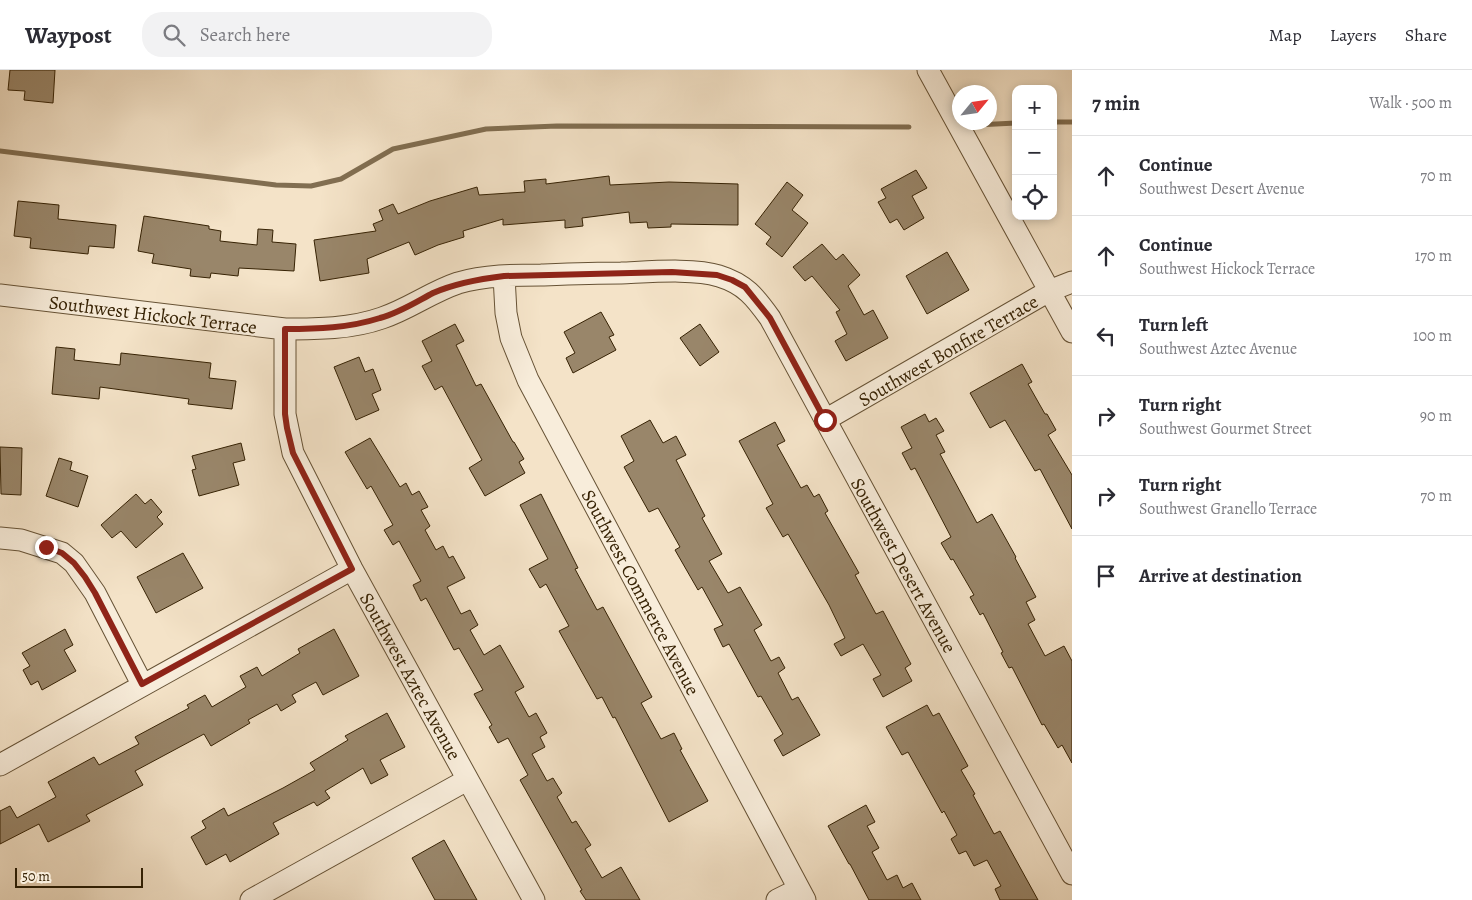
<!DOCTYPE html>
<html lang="en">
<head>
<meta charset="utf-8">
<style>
  :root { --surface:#fff; --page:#f2f2f3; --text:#2b2b33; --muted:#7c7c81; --line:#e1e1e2 }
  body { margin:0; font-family:Alegreya,serif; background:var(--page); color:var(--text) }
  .controls { position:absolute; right:15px; top:15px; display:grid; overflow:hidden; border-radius:10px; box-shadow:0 2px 8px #0003 }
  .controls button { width:45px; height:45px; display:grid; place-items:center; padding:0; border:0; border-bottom:1px solid var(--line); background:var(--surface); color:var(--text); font:25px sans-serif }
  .compass { position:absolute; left:952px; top:15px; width:45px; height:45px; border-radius:50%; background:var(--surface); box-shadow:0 2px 8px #0003; rotate:61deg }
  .scale { position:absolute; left:15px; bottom:12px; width:128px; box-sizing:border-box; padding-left:5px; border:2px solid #362204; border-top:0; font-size:14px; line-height:18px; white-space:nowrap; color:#362204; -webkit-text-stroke:4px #f8eddb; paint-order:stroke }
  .stop { position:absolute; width:15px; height:15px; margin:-11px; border:4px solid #8f2418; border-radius:50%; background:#fff }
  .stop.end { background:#8f2418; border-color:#fff; box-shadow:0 1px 5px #0008 }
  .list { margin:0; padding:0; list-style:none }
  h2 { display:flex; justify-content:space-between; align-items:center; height:65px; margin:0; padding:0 20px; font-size:21px }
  h2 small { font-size:16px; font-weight:400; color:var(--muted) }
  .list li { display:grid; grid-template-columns:32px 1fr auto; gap:15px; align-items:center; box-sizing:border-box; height:80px; padding:0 20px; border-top:1px solid var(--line) }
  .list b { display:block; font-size:19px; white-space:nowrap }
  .list p { margin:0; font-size:16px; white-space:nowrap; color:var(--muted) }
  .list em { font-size:16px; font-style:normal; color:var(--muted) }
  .icon { flex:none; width:28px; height:28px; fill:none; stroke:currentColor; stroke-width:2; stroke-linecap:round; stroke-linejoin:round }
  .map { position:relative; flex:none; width:1072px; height:830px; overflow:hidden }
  header { display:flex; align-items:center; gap:30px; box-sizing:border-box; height:70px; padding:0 25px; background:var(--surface); border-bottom:1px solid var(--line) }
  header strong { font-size:24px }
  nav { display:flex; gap:28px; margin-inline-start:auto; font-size:18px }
  .search { width:350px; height:45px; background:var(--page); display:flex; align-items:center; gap:12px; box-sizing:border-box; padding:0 18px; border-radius:20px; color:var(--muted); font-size:19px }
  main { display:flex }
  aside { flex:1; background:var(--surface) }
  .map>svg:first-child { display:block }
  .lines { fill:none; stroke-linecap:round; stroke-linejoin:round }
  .stream { stroke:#816e51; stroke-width:5 }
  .building { fill:#99866a; stroke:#362204 }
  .minor-casing { stroke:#665235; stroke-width:23 }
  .minor { stroke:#f8eddb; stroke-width:21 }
  .route { stroke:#8f2418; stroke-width:6 }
  .labels { text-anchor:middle; stroke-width:4; stroke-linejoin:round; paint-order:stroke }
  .street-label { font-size:19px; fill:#362204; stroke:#f8eddb }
</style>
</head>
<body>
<header>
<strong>Waypost</strong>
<div class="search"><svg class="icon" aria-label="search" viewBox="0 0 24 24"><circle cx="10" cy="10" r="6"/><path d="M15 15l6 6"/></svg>Search here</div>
<nav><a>Map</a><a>Layers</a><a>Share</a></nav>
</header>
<main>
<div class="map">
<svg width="1072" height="830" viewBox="0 0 1072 830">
  <rect width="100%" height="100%" fill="#f4e3c8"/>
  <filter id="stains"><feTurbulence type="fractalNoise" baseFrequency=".004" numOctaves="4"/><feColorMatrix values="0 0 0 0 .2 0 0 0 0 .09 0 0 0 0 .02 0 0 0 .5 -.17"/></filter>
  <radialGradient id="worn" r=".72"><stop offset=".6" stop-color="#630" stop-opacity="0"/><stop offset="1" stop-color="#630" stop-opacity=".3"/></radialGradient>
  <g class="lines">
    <path class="stream" d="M1053,52H1072
      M976,55L1016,53
      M0,81L276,115L311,116L341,109L393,79L486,59L557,56L909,57"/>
  </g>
  <path class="building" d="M10,0H55L53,33L24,30L25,21L8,20Z
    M916,100L927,118L912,126L924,148L904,160L897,149L890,153L878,132L886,128L881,119Z
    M609,106L610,115L669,112L738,114V155L671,154V157L648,158L647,152L630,153L629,142L582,148L583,156L565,158V150L503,155V149L463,161L464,167L438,175L415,185L409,172L367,189L369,203L320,211L314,170L376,161L373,154L383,150L379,140L393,134L398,144L430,131L477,117L479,125L525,122L524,111L546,109V114Z
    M787,112L803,125L792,140L808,153L782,187L766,174L771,167L755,154Z
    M18,131L59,135L58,149L116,155L114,178L89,176L88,184L30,178L31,168L14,166Z
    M144,146L209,156V159L221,161L220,171L257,175L258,159L273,160L272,172L296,174L294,201L239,198L238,206L211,203L210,208L190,206L191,199L152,193L154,184L138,181Z
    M822,174L836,190L843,184L860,205L848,216L864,245L873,240L888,268L846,291L835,271L847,264L836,242L840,240L812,206L805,211L793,197Z
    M947,182L969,220L927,244L906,206Z
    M601,242L614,265L609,267L616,280L573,303L566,288L575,283L564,262Z
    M455,254L464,271L456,275L476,316L481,314L513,372H514L524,389L519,392L525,403L485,426L469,398L482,390L442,316L435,320L422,296L432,291L422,271Z
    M700,254L719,282L700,296L680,268Z
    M56,277L75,279L74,290L120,295L121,283L211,293L209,308L236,311L232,339L188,334L189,329L100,317L99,329L52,324Z
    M359,287L365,302L373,299L381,320L372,324L379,340L356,350L334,297Z
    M1022,294L1032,312L1028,314L1045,344H1047L1056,360L1048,365L1072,405V459L1040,399L1035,401L1005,350L990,358L970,323Z
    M925,344L929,352L936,348L944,361L936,365L945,382L940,384L977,453L992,444L1016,487L1015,488L1036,527L1026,532L1035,550L1028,554L1045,586L1064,576L1072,591V693L1062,675L1058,678L1044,654L1042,655L1012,597L1009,598L1001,583L1003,582L983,543L980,545L970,527L974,525L953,489L951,490L941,473L951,467L915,398L911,400L902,383L912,378L901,357Z
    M650,350L663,373L676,366L686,385L676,390L705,446L702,448L722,484L709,491L728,523L740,517L762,555L754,560L771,591L779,587L785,598L778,603L792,630L798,627L820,665L783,686L774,670L783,664L761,626L758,627L729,574L723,577L714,559L723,555L702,517L698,520L675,480L680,477L658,438L649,442L624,397L634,391L621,366Z
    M775,352L785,371L777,375L801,418L807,415L814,427L819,424L828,441L825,443L859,503L855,505L876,544L883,541L911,594L905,598L912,611L883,627L873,609L881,605L863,574L841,586L834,574L845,568L829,535L788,464L783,467L766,438L773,434L739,371Z
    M370,368L400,417L406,413L412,425L419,421L428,437L421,440L430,456L425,460L436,480L443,476L449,488L453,486L465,508L447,517L461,544L470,540L478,555L470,560L484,585L500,575L524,617L515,622L529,647L536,643L547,663L540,667L545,677L532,684L547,711L553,708L562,723L557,727L572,753L576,751L591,775L585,779L602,808L621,797L640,830H586L580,821L582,820L520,710L528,705L508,668L498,673L489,657L492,655L474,624L483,620L459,578L454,580L426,528L421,531L413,515L421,511L399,471L393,475L384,460L393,455L371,416L367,419L345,382Z
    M241,373L245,390L233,393L239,415L199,426L192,400L196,399L192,386Z
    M0,377L22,378L21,425L1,424Z
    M59,388L72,392L70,400L88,406L78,437L46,426Z
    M136,424L145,434L151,429L162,442L157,447L163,454L136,478L121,461L112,468L101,455Z
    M541,424L578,498L575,499L597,540L603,537L652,627L641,633L661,669L674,663L682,679L680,680L708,731L669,752L615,647L613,648L602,627L597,629L559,561L569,556L546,514L540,518L529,499L548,489L520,435Z
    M183,483L203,518L156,543L137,507Z
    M65,559L73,575L64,580L76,601L42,620L38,611L31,615L23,600L30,596L22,583Z
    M334,559L359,606L323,625L316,612L292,625L296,632L281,641L277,634L248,650L250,653L211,676L204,664L135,701L143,715L86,745L90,751L48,772L39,754L0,774V741L10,736L17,748L56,727L48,712L94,687L99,695L139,674L135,667L189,638L187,635L205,625L212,637L246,617L240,606L257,597L262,606L300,583L298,579Z
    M927,635L933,646L939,643L968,696L961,700L975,724L973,725L994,764L1000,761L1038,830H1000L995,819L1001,816L987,790L974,796L966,781L959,784L951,769L957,765L944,741L942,743L908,682L902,685L886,657Z
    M387,643L405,677L380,690L388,705L371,714L363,698L325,721L330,728L317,736L314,732L273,753L279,764L230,792L226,784L206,795L191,767L206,758L202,751L224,738L228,746L283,718L315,700L310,693L348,670L345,666Z
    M866,735L875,752L867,756L879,778L872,782L887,810L897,805L903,818L912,813L921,830H869L850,794H849L828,756Z
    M444,770L477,830H435L412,788Z"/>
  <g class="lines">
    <defs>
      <path id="minor" d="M928,0L1072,262
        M504,206L506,243L511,268L528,310L805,830
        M0,225L285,259C317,259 351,259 382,248C409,239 431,222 458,213C485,205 514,205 541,205C568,204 594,203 621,203C648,202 695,198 719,206C745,214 755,227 770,248L1072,804
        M285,259V344L293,383L352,499L534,830
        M825,350L1049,221L1072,212
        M0,468L21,470L62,483L74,493L95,523L142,614
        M0,695L352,499
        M251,830L467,710
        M777,830L799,819"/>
    </defs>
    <use href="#minor" class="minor-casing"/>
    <use href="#minor" class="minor"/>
  </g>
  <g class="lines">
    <path class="route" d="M46,477L62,483L74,493L85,507L95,523L142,614L352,499L293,383L287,358L285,344V259C317,259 349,258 380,248C399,243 416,232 433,223C456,213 479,209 504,206L672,202L717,205L732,210L745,217L770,248L825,350"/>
  </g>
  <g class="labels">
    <g class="street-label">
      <text transform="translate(153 244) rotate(7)" y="7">Southwest Hickock Terrace</text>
      <text transform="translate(948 280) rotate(-30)" y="7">Southwest Bonfire Terrace</text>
      <text transform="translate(904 495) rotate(61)" y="7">Southwest Desert Avenue</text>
      <text transform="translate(641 522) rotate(62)" y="7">Southwest Commerce Avenue</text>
      <text transform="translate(411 606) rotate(61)" y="7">Southwest Aztec Avenue</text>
    </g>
  </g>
  <rect width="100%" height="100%" filter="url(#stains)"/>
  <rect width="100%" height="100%" fill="url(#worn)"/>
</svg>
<div class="controls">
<button>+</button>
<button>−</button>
<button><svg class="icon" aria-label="locate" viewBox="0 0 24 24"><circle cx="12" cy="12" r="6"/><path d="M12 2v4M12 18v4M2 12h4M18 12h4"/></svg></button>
</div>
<svg class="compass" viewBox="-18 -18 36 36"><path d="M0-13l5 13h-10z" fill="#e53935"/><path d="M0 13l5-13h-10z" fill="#7c7c81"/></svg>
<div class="scale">50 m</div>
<div class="stop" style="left:825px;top:350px"></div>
<div class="stop end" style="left:46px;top:477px"></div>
</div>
<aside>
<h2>7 min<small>Walk · 500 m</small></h2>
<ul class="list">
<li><svg class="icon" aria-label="ahead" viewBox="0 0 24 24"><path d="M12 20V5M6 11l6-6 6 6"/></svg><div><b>Continue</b><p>Southwest Desert Avenue</p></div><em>70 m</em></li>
<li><svg class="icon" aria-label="ahead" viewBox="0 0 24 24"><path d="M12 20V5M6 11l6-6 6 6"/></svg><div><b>Continue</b><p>Southwest Hickock Terrace</p></div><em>170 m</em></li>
<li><svg class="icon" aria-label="left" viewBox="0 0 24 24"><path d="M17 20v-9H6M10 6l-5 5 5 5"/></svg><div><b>Turn left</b><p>Southwest Aztec Avenue</p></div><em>100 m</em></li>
<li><svg class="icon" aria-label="right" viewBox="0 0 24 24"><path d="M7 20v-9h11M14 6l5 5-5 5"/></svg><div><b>Turn right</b><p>Southwest Gourmet Street</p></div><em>90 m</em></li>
<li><svg class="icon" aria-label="right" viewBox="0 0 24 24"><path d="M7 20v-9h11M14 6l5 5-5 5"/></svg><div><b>Turn right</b><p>Southwest Granello Terrace</p></div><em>70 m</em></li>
<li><svg class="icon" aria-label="arrive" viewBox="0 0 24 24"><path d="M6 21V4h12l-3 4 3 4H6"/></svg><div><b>Arrive at destination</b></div></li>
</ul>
</aside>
</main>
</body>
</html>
